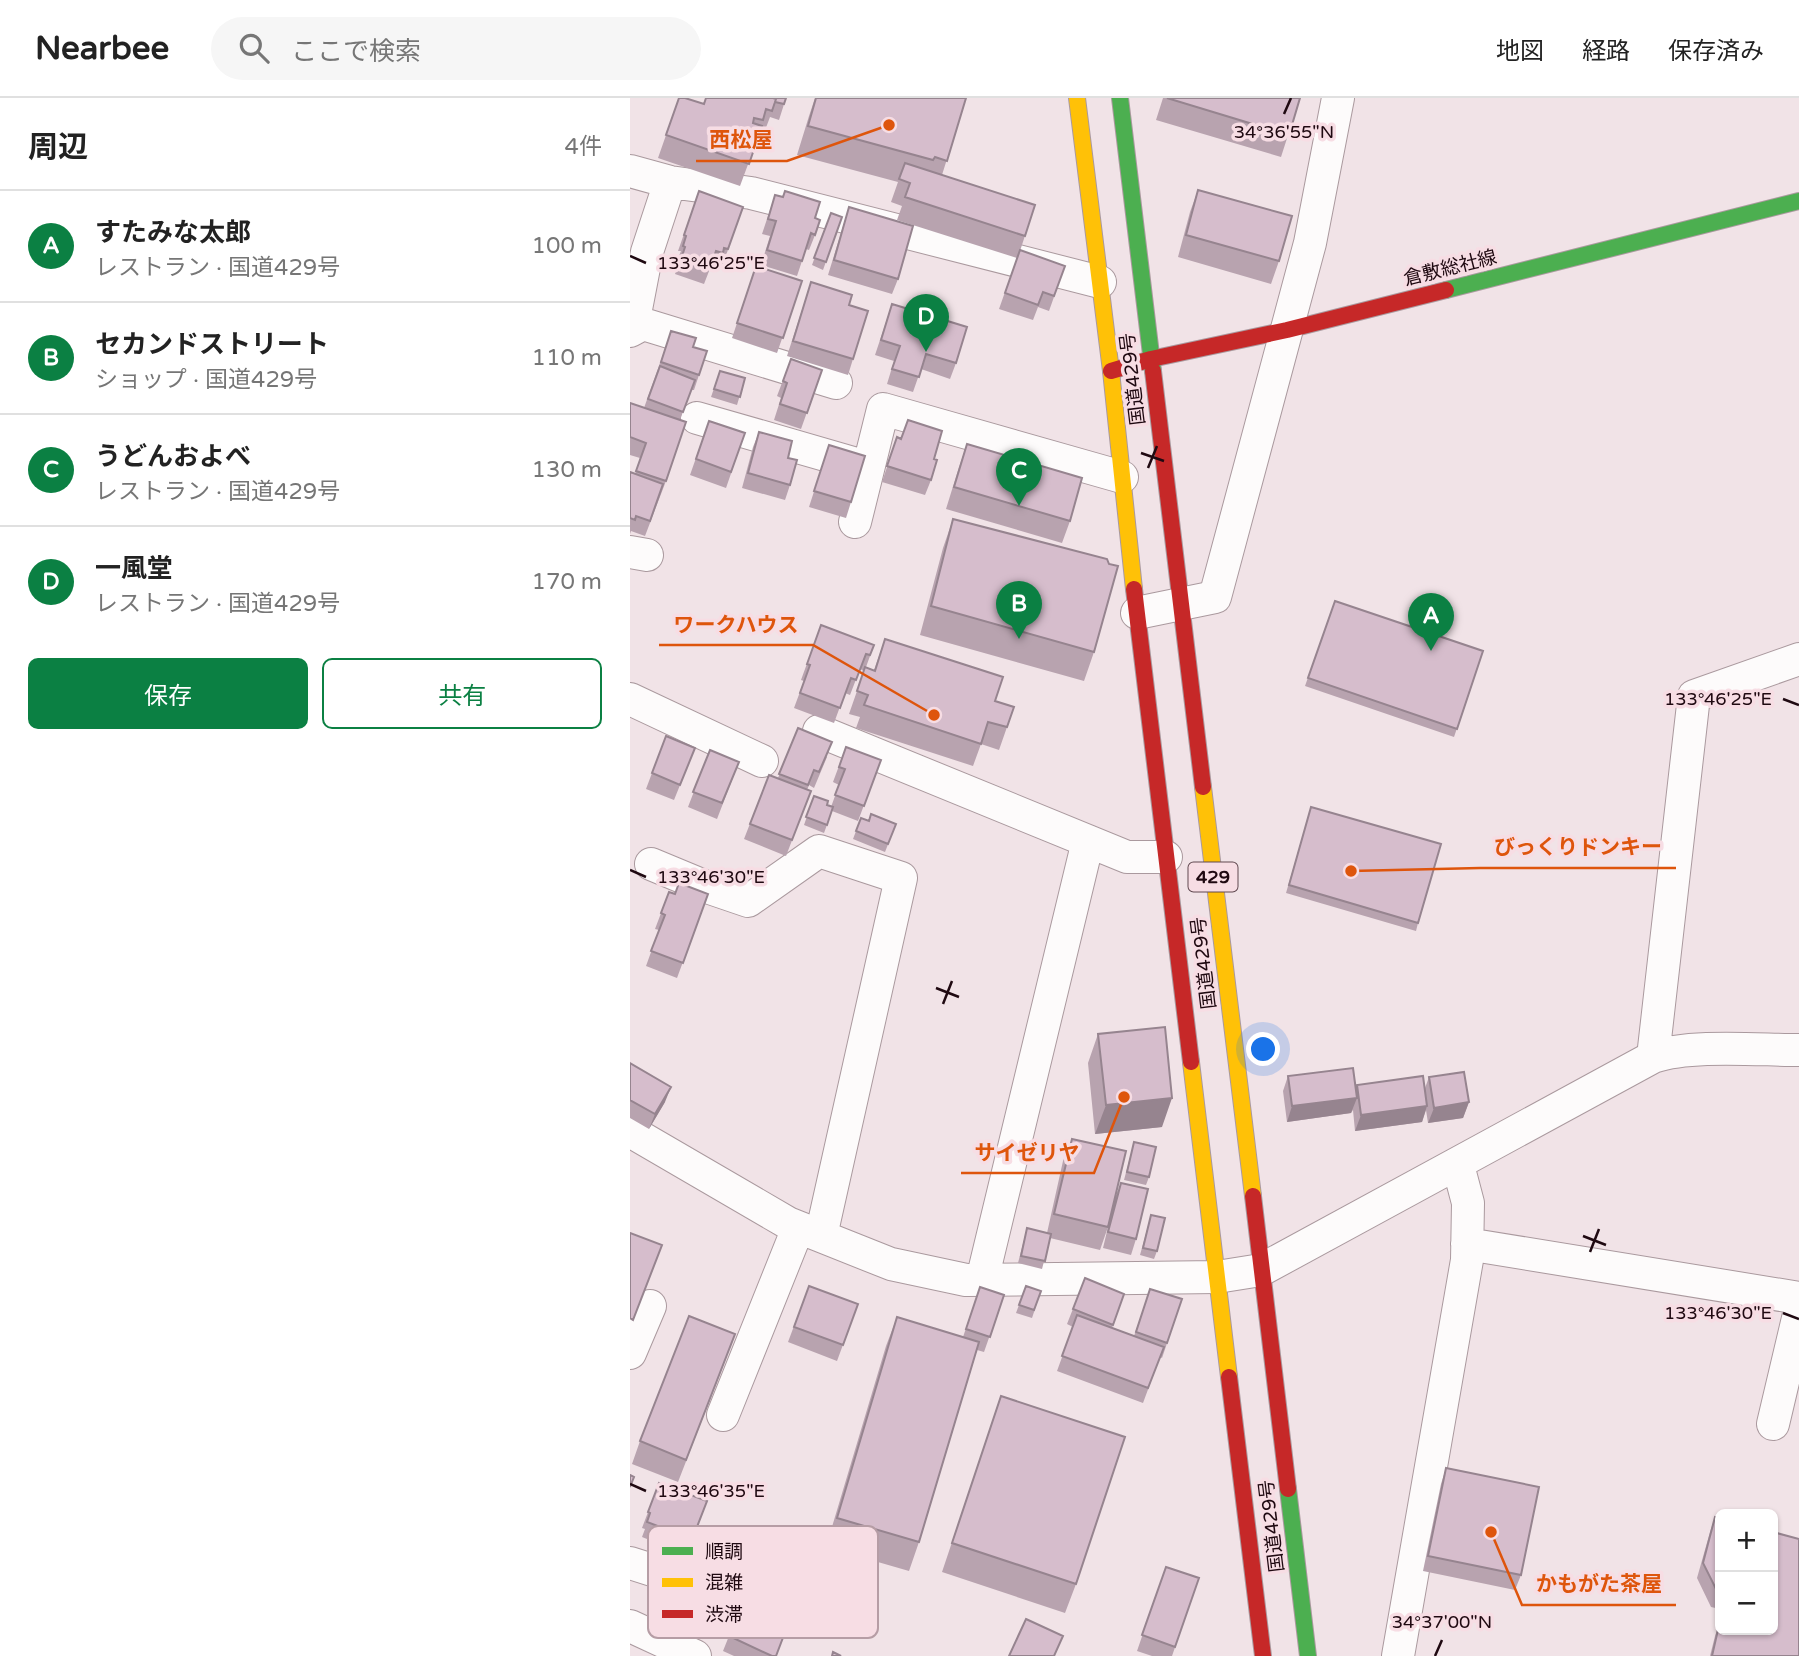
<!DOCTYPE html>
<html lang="ja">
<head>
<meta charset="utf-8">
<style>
  :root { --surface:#fff; --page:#f6f6f6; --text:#222; --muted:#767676; --line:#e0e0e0; --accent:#0b8043 }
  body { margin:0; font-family:"Varela Round","Noto Sans JP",sans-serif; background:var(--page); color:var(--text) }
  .controls { position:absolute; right:21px; bottom:21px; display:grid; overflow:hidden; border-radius:10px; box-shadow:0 2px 5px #0004 }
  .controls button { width:63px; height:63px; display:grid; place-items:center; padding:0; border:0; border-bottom:2px solid var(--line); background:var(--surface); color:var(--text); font:35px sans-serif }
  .you { position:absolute; left:634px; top:952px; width:24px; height:24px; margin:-18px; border:5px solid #fff; border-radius:50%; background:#1a73e8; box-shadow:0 0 0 10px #1a73e833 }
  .badge { display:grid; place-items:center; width:46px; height:46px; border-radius:50%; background:var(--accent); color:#fff; font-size:23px; font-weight:700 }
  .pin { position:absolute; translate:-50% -58px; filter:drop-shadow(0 2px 4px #0008) }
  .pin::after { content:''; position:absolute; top:37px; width:24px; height:21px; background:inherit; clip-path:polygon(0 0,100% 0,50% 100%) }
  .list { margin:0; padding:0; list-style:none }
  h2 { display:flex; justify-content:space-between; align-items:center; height:91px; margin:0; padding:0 28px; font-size:30px }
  h2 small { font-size:23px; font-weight:400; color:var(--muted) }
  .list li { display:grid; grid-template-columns:46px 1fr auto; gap:21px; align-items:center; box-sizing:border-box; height:112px; padding:0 28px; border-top:2px solid var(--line) }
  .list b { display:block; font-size:26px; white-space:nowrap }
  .list p { margin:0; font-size:23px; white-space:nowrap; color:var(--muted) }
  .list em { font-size:23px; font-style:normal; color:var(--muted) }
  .actions { display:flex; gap:14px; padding:21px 28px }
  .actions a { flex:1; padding:16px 0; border:2px solid var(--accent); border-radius:10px; text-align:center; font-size:24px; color:var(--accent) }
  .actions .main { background:var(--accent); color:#fff }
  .icon { flex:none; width:38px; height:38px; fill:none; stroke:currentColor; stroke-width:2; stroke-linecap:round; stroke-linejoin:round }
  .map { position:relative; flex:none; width:1169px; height:1558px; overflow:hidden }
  header { display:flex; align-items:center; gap:42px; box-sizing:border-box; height:98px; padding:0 35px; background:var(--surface); border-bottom:2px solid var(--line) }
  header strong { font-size:33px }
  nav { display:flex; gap:38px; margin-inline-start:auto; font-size:24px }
  .search { width:490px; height:63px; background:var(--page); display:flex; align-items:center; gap:18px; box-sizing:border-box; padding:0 24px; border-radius:38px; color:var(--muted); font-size:26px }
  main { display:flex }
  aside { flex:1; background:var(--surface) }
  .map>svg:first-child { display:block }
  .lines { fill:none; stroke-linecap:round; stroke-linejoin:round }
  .street-casing { stroke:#aa999e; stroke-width:34 }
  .fast-casing { stroke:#aa999e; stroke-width:18 }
  .slow-casing { stroke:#aa999e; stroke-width:18 }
  .jam-casing { stroke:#aa999e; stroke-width:18 }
  .street { stroke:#fdfbfb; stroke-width:32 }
  .fast { stroke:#4caf50; stroke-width:16 }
  .slow { stroke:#ffc107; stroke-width:16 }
  .jam { stroke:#c62828; stroke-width:16 }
  .wall { fill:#b8a3af }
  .shaded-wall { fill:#96848f }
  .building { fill:#d6bdcc; stroke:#96848f; stroke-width:2 }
  .ticks { fill:none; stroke:#1f0911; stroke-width:2.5 }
  .labels { text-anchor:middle; stroke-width:7; stroke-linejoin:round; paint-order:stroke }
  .shield { fill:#f7dde4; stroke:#604950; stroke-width:2 }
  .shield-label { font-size:18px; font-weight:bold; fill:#1f0911 }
  .street-label { font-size:19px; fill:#1f0911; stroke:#f7dde4 }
  .key { fill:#f7dde4; stroke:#b69da5; stroke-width:2 }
  .key-label { font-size:19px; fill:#1f0911 }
  .ticks-label { font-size:18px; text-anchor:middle; fill:#1f0911; stroke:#f7dde4; stroke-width:7; stroke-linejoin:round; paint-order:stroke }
  .leader { fill:none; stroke:#de550c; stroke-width:2.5 }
  .callout-dot { fill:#de550c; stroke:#f7dde4; stroke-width:2.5 }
  .callout-label { font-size:21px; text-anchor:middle; font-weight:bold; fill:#de550c; stroke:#f7dde4; stroke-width:7; stroke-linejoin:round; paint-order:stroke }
</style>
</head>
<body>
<header>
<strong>Nearbee</strong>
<div class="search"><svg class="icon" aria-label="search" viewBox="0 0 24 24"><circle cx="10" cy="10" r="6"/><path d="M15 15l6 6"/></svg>ここで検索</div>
<nav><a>地図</a><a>経路</a><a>保存済み</a></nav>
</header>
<main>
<aside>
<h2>周辺<small>4件</small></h2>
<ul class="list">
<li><span class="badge">A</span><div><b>すたみな太郎</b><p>レストラン · 国道429号</p></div><em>100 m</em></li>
<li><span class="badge">B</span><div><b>セカンドストリート</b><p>ショップ · 国道429号</p></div><em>110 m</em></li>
<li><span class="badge">C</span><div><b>うどんおよべ</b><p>レストラン · 国道429号</p></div><em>130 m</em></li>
<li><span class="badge">D</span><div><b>一風堂</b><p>レストラン · 国道429号</p></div><em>170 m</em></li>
</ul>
<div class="actions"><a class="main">保存</a><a>共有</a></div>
</aside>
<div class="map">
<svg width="1169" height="1558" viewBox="0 0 1169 1558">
  <rect width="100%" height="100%" fill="#f1e3e7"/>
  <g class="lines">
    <defs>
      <path id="street" d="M0,73L40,84L121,95L470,184
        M2,232L17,154L40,84
        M0,233L13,226L206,285
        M67,320L237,369
        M225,424L253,311L492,379
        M0,454L17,457
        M507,515L585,499L680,145L708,0
        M0,601L132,663
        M189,633L497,759H536
        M21,766L74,788L118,803L189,753L271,780L191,1138
        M1023,959L1064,598L1169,561
        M0,1033L158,1125L261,1166L336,1182L587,1179L631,1172L1023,959C1060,946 1128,952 1169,952
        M837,1146L1169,1200
        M352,1182L458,743
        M0,1255L20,1208
        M93,1317L168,1130
        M1143,1326L1169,1216
        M0,1465L63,1485
        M0,1528L65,1558
        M768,1558L837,1162L838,1105L828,1067"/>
      <path id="fast" d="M490,0L523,273
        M816,192L1169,103
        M658,1391L678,1558"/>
      <path id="slow" d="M447,0L481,273L504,491
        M573,689L623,1098
        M561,964L599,1279"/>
      <path id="jam" d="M481,273L521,261L657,232L816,192
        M523,273L573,689
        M504,491L561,964
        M623,1098L658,1391
        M599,1279L633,1558"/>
    </defs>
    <use href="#street" class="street-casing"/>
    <use href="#fast" class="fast-casing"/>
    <use href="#slow" class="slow-casing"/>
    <use href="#jam" class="jam-casing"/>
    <use href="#street" class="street"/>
    <use href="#fast" class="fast"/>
    <use href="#slow" class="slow"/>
    <use href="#jam" class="jam"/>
  </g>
  <path class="wall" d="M49,0L74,6L156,0L149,22L140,19L134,35L130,34L110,88L28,60Z
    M185,0H336L312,77L405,107L390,153L435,168L419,213L408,209L403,222L369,211L387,160L267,122L272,108L261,104L268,84L167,57L179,18Z
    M533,0H670L651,59L526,22Z
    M568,92L649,163L641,186L548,159L560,114Z
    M69,93L113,109L93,166L89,165L87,171L81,168L74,186L45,176L49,164L47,163L51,153H48Z
    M145,97L185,120V137L179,152L176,151L167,178L131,167L140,138L132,136Z
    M219,109L268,181L262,196L198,177Z
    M201,115L212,119L193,172L182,167Z
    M126,168L172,183L147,255L102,240Z
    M181,184L219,207L223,261L218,277L157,258Z
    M262,206L326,265L320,281L291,271L283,294L257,286L264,263L245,257Z
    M36,248L63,249L77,253L64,292H61L50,322L36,383L15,438L1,433L0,436V374L5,376L10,360L0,357V305L14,310Z
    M161,261L192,272L171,331L144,322L151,300L147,298Z
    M90,273L115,280L107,307L81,299Z
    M278,322L304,361L301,382L295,397L252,384L267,339L271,340Z
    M79,323L115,335L96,390L60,377Z
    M129,334L158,360L160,387L155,402L112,390L123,349Z
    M337,346L440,423L432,445L316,411L329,369Z
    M199,347L221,404L216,420L179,409Z
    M323,421L464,554L454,583L290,537L313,450Z
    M705,503L853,553L824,639L675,588Z
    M191,527L244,547L236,569L244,572L255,541L365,603L384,609L369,652L351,646L343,668L226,630L230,619L219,616L234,573L230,571L220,597L215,595L204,625L164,610L174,583L171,582Z
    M168,630L197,659L184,690L179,687L177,692L181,693L156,758L114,741L139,677L148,680Z
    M216,649L251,662L228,723L202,713L194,735L174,727L184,698L201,709L209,687L203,684Z
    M65,650L44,702L16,691L22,675Z
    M80,652L109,664L87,721L58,709Z
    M681,709L788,825L786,833L656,795Z
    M231,720L239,723L266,726L255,754L223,741Z
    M39,794L45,796H78L47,880L16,868L29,832L25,831Z
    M468,936L532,1029L465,1036L458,965Z
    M0,965L35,1004L19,1031L0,1020Z
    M658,978L725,990L727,987L795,990L799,979L839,1004L833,1020L798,1025L796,1012L792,1024L725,1033L723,1012L721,1015L657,1024L653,993Z
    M442,1041L478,1129L470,1152L420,1140L412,1171L388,1165L397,1130L417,1135L433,1063Z
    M504,1044L519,1079L516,1087L494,1082Z
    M491,1085L506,1141L501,1157L473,1150L485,1100Z
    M521,1117L527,1153L524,1161L510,1157Z
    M455,1180L494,1196L482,1230L504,1238L520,1191L552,1201L532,1260L530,1259L513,1305L427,1273L443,1229L437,1226Z
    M179,1188L228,1206L207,1263L158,1244Z
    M396,1188L411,1193L402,1220L386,1215Z
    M350,1189L374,1197L354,1254L347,1252L289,1444L279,1473L196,1449L256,1248L267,1219L333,1239Z
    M97,1258L48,1384L2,1366L10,1343Z
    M371,1298L446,1486L435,1515L312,1474Z
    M816,1370L891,1477L885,1492L793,1473L811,1386Z
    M29,1385L77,1403L54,1463L24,1452L27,1445L12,1439L15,1431L12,1430Z
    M1085,1419L1090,1420V1511L1081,1509L1067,1480L1080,1434Z
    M536,1469L569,1480L542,1558H522L507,1553Z
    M1090,1523L1132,1533L1133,1532H1143L1169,1558H1080L1085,1538Z
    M99,1538L146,1558H104L93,1553Z"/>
  <path class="shaded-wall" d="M41,989L35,1004L19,1031L25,1016Z
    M542,1000L532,1029L465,1036L476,1007Z
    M727,1000L721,1015L657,1024L662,1008Z
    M839,1004L833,1020L798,1025L804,1010Z
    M797,1008L792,1024L725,1033L731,1017Z"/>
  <path class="building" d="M49,0H55L74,6L76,0H143L146,1L142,13L136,11L133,22L124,20L123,25L132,28L119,66L36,37Z
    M143,0H156L154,6L145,4L146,1Z
    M186,0H336L317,63L305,59L303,62L178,28Z
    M537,0H670L659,37Z
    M275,65L405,107L395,138L275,99L280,85L269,81Z
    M568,92L662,118L649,163L556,137Z
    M69,93L113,109L98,151L94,150L93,155L86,153L80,171L51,161L55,149L53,148L56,138L54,137Z
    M155,93L190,104L185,120L190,122L185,137L181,135L172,163L137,152L146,123L138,121L145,97L153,99Z
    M219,109L283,128L268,181L204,162Z
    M201,115L212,119L196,164L184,160Z
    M390,152L435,168L424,198L413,194L408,207L375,195Z
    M126,168L172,183L153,240L107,225Z
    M181,184L222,197L219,207L238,213L223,261L163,243Z
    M262,206L337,229L326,265L296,256L289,279L262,271L270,248L251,242Z
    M41,233L66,240L63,249L77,253L69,277L31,264Z
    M161,261L192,272L177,315L150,306L157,285L153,283Z
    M30,268L65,282L53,314L18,301Z
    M90,273L115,280L110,299L84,291Z
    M0,305L56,324L36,383L6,373L16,345L0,339Z
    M278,322L312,333L304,361L307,362L301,382L257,368L267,339L271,341Z
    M79,323L115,335L101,374L66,361Z
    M129,334L162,343L158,360L167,362L160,387L118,375Z
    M337,346L452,380L440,423L324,389Z
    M199,347L235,358L221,404L184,393Z
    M0,374L33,386L20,423L6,418L5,422L0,420Z
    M323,421L477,461L479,466L488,468L464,554L301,508Z
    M705,503L853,553L827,631L678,580Z
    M191,527L244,547L240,557L236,556L226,582L221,580L210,610L170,595L180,567L177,566Z
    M255,541L373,579L365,603L384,609L377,629L358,624L351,646L234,607L238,597L227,593L235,569L245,573Z
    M168,630L202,644L189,674L184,672L178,687L149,676Z
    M36,638L65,650L50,687L22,675Z
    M216,649L251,662L234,708L205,697L215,671L209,669Z
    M80,652L109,664L92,705L63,694Z
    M139,677L181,693L162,742L120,726Z
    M184,698L198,703L197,707L203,709L197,727L176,719Z
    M681,709L811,746L788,825L659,787Z
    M241,716L266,726L258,746L226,733L231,720L239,723Z
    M49,785L78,796L53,865L21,853L35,817L31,815L39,794L45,796Z
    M535,929L542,1000L476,1007L468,936Z
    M0,965L41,989L25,1016L0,1002Z
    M723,970L727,1000L662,1008L658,978Z
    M834,974L839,1004L804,1010L799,979Z
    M793,978L797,1008L731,1017L727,987Z
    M442,1041L496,1053L478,1129L424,1116Z
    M504,1044L526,1049L519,1079L497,1074Z
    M491,1085L518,1091L506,1141L478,1134Z
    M521,1117L535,1120L527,1153L513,1150Z
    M397,1130L421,1136L415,1163L391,1158Z
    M0,1135L32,1147L3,1222L0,1220Z
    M455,1180L494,1196L483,1227L443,1211Z
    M179,1188L228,1206L213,1247L164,1229Z
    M396,1188L411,1193L404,1212L389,1207Z
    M350,1189L374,1197L360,1239L336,1231Z
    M520,1191L552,1201L537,1245L506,1234Z
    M447,1217L534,1249L518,1290L432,1258Z
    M59,1218L105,1236L56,1362L10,1343Z
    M267,1219L349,1244L289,1444L207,1420Z
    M371,1298L495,1339L446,1486L322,1445Z
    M816,1370L909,1389L891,1477L798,1458Z
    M0,1377L4,1379L0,1389Z
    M29,1385L77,1403L60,1447L30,1436L33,1430L17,1424L20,1415L18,1414Z
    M1085,1419L1090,1420V1494L1087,1493L1073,1465Z
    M1143,1434L1169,1441V1558H1082L1090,1523V1532H1126L1134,1534L1135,1532H1143Z
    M536,1469L569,1480L545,1549L512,1537Z
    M113,1508L157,1529L146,1558H142L99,1538Z
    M396,1521L433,1538L424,1558H379Z
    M203,1554L211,1558H202Z"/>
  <path class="ticks" d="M654,16L661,0M0,158L16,165M511,355L534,363M518,370L527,348M1153,601L1169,607M0,772L16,779M306,890L329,899M313,906L322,883M953,1138L976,1147M960,1154L969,1131M1153,1215L1169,1221M0,1386L16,1393M805,1558L812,1542"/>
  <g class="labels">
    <rect class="shield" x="558.5" y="764.5" width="49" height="29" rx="5"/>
    <g class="shield-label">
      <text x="583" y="785">429</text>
    </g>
    <g class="street-label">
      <text transform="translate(820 169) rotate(-14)" y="7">倉敷総社線</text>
      <text transform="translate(502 281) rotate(-97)" y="7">国道429号</text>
      <text transform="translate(573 865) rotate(-97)" y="7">国道429号</text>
      <text transform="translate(641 1428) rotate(-97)" y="7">国道429号</text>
    </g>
  </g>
  <rect x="18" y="1428" width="230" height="112" rx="10" class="key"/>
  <rect x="32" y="1449" width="31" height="8" fill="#4caf50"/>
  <rect x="32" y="1480" width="31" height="9" fill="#ffc107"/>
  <rect x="32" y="1512" width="31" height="8" fill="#c62828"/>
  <g class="key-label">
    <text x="75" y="1460">順調</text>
    <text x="75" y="1491">混雑</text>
    <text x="75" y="1523">渋滞</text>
  </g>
  <g class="ticks-label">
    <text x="654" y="40">34°36'55"N</text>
    <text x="81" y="171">133°46'25"E</text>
    <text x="1088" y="607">133°46'25"E</text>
    <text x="81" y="785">133°46'30"E</text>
    <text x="1088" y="1221">133°46'30"E</text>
    <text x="81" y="1399">133°46'35"E</text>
    <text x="812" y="1530">34°37'00"N</text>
  </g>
  <path class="leader" d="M259 27L157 63H66M304 617L183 547H29M721 773L850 770H1046M494 999L464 1075H331M861 1434L892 1507H1046"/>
  <g class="callout-dot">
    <circle cx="259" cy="27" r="7"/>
    <circle cx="304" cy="617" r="7"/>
    <circle cx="721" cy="773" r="7"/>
    <circle cx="494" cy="999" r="7"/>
    <circle cx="861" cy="1434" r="7"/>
  </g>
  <g class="callout-label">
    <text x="111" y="49">西松屋</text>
    <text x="106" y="534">ワークハウス</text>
    <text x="948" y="756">びっくりドンキー</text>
    <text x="397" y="1062">サイゼリヤ</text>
    <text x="969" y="1493">かもがた茶屋</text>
  </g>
</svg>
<div class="controls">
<button>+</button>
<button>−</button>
</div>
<div class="you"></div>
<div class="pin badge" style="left:801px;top:553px">A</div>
<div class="pin badge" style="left:389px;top:541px">B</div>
<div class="pin badge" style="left:389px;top:408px">C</div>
<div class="pin badge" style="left:296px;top:254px">D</div>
</div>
</main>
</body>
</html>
